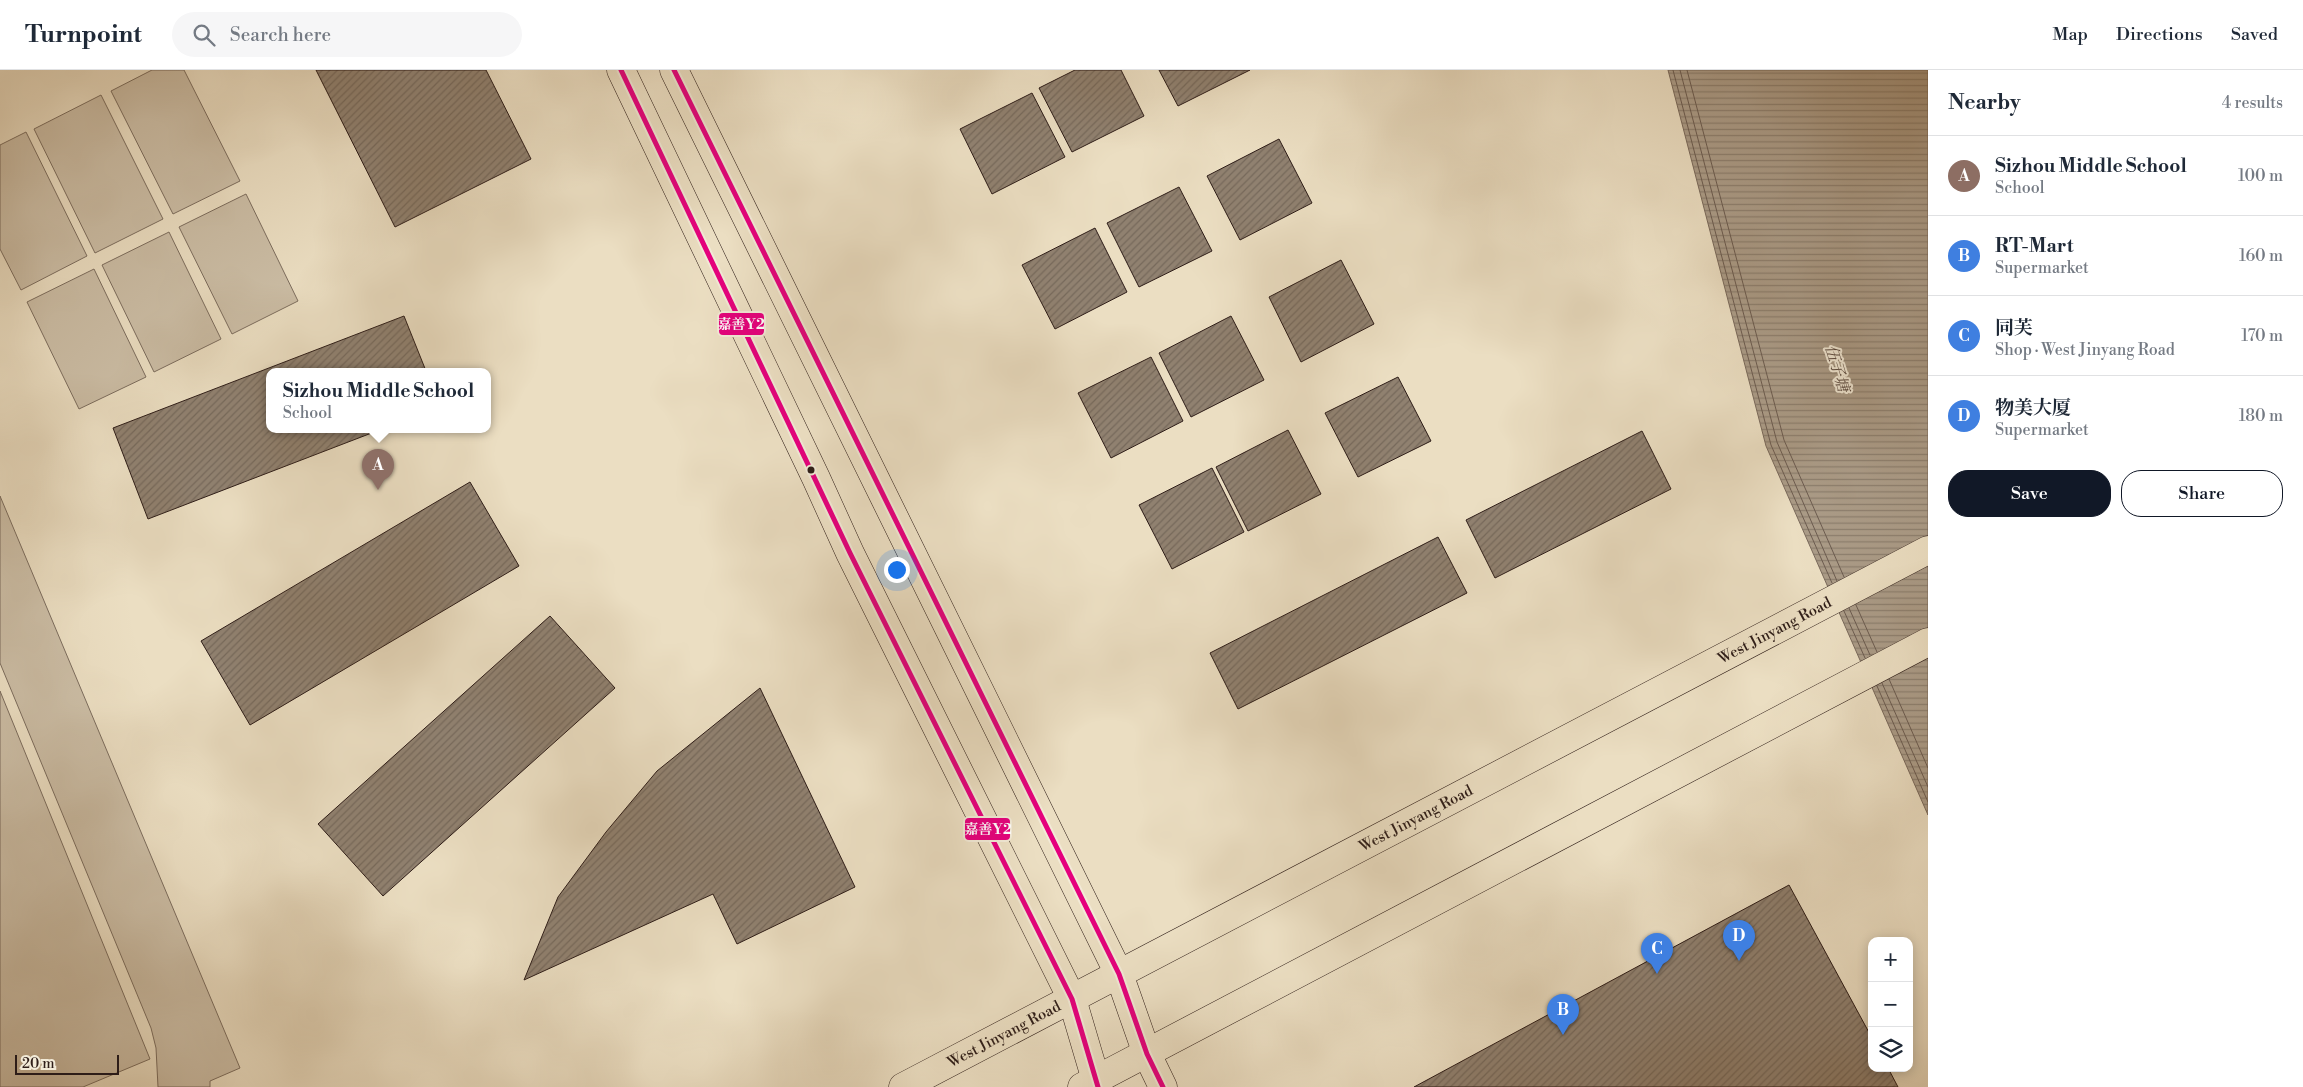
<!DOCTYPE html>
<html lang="en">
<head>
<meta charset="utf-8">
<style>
  :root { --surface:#fff; --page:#f6f6f7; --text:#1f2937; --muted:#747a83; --line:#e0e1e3; --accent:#111827 }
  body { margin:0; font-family:"Libre Bodoni","Noto Serif SC",serif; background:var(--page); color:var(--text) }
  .controls { position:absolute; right:15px; bottom:15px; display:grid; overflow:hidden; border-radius:10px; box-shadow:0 2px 12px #0003 }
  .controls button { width:45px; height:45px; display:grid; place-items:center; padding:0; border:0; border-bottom:1px solid var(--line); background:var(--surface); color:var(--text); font:25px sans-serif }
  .scale { position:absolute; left:15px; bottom:12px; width:104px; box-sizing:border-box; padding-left:5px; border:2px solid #2e1d18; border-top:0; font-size:14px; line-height:18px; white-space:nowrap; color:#2e1d18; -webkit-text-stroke:4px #f2ead7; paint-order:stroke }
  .you { position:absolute; left:896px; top:499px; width:18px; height:18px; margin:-12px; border:4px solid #fff; border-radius:50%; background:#1a73e8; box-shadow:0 0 0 8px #1a73e833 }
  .badge { display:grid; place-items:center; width:32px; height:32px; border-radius:50%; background:var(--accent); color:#fff; font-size:16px; font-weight:700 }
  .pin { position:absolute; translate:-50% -41px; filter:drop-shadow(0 1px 2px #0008) }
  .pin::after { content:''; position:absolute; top:26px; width:18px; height:15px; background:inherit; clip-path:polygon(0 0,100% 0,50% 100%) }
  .popup { position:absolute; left:266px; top:298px; width:225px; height:65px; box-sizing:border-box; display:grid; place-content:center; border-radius:10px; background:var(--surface); filter:drop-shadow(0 1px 4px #0005); font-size:16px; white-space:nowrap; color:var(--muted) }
  .popup b { font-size:19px; color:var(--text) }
  .popup::after { content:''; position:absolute; left:50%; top:100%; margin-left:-10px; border:10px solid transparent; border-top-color:var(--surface) }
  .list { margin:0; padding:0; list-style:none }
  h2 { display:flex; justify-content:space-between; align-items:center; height:65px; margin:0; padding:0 20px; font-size:21px }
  h2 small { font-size:16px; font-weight:400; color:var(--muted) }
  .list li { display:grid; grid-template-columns:32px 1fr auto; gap:15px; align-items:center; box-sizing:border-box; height:80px; padding:0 20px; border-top:1px solid var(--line) }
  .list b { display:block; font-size:19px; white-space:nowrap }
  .list p { margin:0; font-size:16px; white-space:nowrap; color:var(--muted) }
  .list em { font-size:16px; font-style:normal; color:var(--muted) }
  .actions { display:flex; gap:10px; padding:15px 20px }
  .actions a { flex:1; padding:11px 0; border:1px solid var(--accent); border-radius:20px; text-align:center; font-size:18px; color:var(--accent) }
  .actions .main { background:var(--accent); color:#fff }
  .icon { flex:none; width:28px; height:28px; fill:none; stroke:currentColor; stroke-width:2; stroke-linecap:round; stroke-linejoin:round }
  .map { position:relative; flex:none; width:1928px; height:1017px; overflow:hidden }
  header { display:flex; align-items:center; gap:30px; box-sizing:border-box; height:70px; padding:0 25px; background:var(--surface); border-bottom:1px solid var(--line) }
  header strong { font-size:24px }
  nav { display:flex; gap:28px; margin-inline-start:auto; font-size:18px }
  .search { width:350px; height:45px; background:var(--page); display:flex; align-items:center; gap:12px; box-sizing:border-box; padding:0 18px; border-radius:28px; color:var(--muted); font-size:19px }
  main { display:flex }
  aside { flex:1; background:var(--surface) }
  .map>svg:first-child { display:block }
  .garden { fill:#cbbda5; stroke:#7c6d5e }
  .water { fill:url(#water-rules); stroke:#79695b }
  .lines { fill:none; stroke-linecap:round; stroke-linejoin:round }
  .shore { stroke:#6c5c50; stroke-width:1 }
  .building { fill:url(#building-hatch); stroke:#2e1d18 }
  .major-casing { stroke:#2e1d18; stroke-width:29 }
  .major { stroke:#ebdec2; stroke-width:28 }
  .bus-1-casing { stroke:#f2ead7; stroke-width:9 }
  .bus-1 { stroke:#e5007d; stroke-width:5 }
  .bus-dot { fill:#2e1d18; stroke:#f2ead7; stroke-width:2 }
  .labels { text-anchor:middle; stroke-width:4; stroke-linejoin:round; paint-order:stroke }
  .street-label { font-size:15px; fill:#2e1d18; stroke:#f2ead7 }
  .water-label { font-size:16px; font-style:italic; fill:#5a493f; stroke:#f2ead7 }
  .line-badge { stroke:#f2ead7; stroke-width:2 }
  .badge-label { font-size:14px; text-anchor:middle; font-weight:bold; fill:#fff }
</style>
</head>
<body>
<header>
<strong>Turnpoint</strong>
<div class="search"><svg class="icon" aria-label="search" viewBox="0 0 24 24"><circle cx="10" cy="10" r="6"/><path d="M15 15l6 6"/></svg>Search here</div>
<nav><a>Map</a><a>Directions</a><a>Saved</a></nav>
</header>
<main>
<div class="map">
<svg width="1928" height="1017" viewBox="0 0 1928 1017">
  <defs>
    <pattern id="water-rules" width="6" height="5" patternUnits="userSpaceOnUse" patternTransform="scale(1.25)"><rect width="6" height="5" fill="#ab9c88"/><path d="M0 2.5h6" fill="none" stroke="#8c7f6e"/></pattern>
    <pattern id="building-hatch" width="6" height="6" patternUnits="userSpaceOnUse" patternTransform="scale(1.25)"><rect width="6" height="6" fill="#908170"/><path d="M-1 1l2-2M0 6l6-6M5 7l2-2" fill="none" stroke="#76695b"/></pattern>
  </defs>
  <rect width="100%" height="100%" fill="#ebdec2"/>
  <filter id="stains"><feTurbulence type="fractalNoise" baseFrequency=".004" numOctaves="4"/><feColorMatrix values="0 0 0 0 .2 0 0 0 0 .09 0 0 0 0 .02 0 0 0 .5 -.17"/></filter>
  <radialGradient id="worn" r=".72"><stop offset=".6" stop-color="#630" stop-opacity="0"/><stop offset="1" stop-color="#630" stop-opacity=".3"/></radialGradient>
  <path class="garden" d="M152,0H184L240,111L173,144L111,21Z
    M101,25L163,149L95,183L34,59Z
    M26,62L87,186L21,220L0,179V75Z
    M246,124L298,231L232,264L179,157Z
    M169,162L221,269L154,302L102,195Z
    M94,199L146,307L79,339L27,232Z
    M0,426L240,998L210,1011V1017H158L156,978L151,958L0,593Z
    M0,621L150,989L83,1017H0Z"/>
  <path class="water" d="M1668,0H1928V745L1766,376Z"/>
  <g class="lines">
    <path class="shore" d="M1673,0L1771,375L1832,513
      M1680,0L1777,372L1837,511
      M1687,0L1784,370L1844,507
      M1856,535L1877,582
      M1849,538L1870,585
      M1844,541L1865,588
      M1889,609L1928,698
      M1882,613L1928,717
      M1877,616L1928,732"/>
  </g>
  <path class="building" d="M316,0H486L531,89L395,157Z
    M1075,0H1121L1144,46L1072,82L1039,18Z
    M1159,0H1250L1178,36Z
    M1032,23L1065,87L992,124L960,59Z
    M1279,69L1312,133L1240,170L1207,106Z
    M1179,117L1212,181L1139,217L1107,153Z
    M1095,158L1127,222L1055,259L1022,195Z
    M1341,190L1374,254L1301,292L1269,227Z
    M404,246L426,301H269V359H382L148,449L113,358Z
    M1231,246L1264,310L1191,347L1159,283Z
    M1151,287L1183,351L1111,388L1078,323Z
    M1398,307L1431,371L1358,407L1325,343Z
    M1288,360L1321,424L1248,461L1216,397Z
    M1642,361L1671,419L1495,508L1466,450Z
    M1212,398L1244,462L1172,499L1139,435Z
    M470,412L519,496L250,655L201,571Z
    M1438,467L1467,523L1238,639L1210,583Z
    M550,546L615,618L383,826L318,754Z
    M760,618L855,817L737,874L713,824L524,910L558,827L606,762L657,701Z
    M1789,815L1872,968V998H1888L1898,1017H1414Z"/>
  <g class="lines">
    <defs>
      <g id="major">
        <path d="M621,0L816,408L850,483L1072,929L1098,1017"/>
        <path d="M674,0L1119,904L1147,984L1163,1017"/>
        <path id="s1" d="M903,1017L1928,480"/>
        <path d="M1082,1017L1928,572"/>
      </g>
    </defs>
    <use href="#major" class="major-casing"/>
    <use href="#major" class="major"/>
    <defs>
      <path id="bus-1" d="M621,0L850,483L1072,929L1098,1017
        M674,0L1119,904L1147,984L1163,1017"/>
    </defs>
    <use href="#bus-1" class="bus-1-casing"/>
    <use href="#bus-1" class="bus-1"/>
  </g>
  <circle class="bus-dot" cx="811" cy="400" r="4.5"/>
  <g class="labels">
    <g class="street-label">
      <text dy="5" stroke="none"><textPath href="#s1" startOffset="984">West Jinyang Road</textPath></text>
      <text dy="5" stroke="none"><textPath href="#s1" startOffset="579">West Jinyang Road</textPath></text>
      <text dy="5" stroke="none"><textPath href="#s1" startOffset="114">West Jinyang Road</textPath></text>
    </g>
    <g class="water-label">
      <text transform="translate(1838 298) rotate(73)" y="6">伍子塘</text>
    </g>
  </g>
  <g class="line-badge">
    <rect x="718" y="242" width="47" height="24" rx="5" fill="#e5007d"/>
    <rect x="964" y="747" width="47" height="24" rx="5" fill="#e5007d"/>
  </g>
  <g class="badge-label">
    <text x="741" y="259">嘉善Y2</text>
    <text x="988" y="764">嘉善Y2</text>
  </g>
  <rect width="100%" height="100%" filter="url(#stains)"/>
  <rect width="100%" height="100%" fill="url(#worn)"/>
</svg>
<div class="controls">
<button>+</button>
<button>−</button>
<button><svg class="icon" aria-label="layers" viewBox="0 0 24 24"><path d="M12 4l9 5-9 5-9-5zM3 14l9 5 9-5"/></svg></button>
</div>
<div class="scale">20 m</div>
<div class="you"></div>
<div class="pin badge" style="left:378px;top:420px;background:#8d6e63">A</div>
<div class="popup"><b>Sizhou Middle School</b>School</div>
<div class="pin badge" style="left:1563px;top:965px;background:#3f7fe0">B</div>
<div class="pin badge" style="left:1657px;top:904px;background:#3f7fe0">C</div>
<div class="pin badge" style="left:1739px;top:891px;background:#3f7fe0">D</div>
</div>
<aside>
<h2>Nearby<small>4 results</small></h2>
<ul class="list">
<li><span class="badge" style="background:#8d6e63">A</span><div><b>Sizhou Middle School</b><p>School</p></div><em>100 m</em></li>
<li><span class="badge" style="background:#3f7fe0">B</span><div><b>RT-Mart</b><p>Supermarket</p></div><em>160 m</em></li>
<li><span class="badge" style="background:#3f7fe0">C</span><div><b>同芙</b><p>Shop · West Jinyang Road</p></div><em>170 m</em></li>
<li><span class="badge" style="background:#3f7fe0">D</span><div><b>物美大厦</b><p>Supermarket</p></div><em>180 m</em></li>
</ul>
<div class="actions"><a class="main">Save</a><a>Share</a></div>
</aside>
</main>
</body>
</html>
